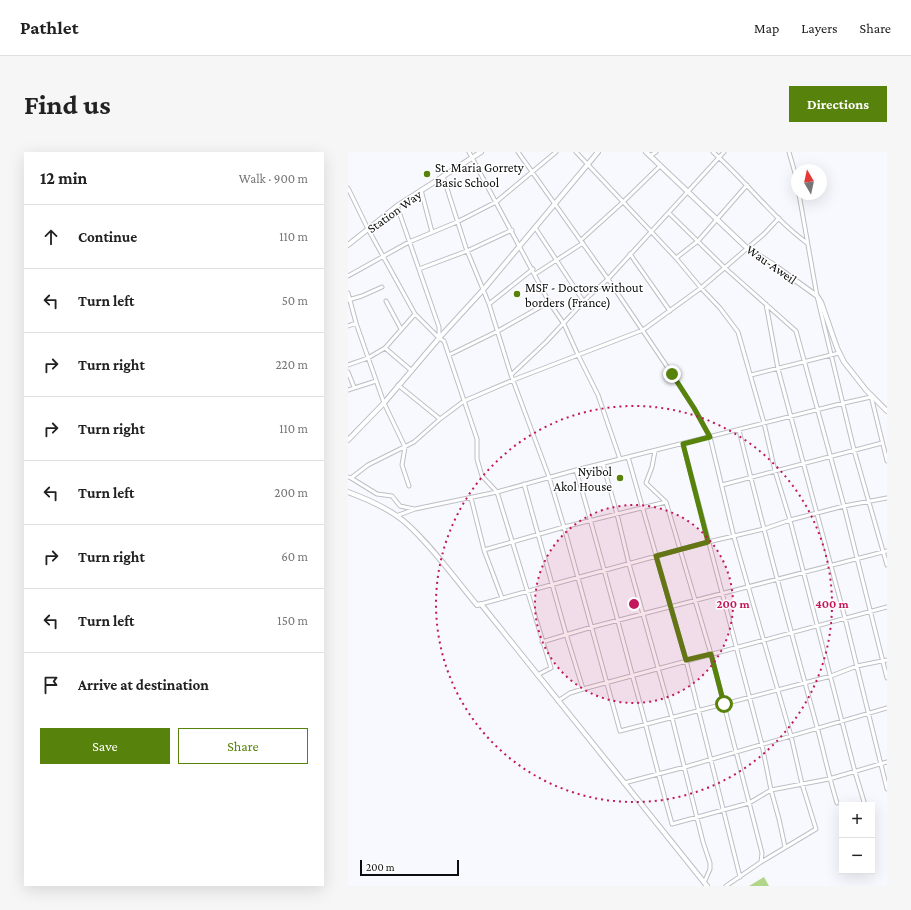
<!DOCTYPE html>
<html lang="en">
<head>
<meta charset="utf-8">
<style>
  :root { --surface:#fff; --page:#f6f6f6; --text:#222; --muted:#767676; --line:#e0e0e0; --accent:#57820c }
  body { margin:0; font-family:"Crimson Pro",serif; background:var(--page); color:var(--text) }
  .controls { position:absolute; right:12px; bottom:12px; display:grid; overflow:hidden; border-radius:0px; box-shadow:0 4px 16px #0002 }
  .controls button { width:36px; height:36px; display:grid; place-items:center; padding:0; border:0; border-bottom:1px solid var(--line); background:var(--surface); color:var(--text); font:20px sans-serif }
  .compass { position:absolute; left:443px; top:12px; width:36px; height:36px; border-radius:50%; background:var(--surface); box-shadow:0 4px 16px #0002; rotate:351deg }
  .scale { position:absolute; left:12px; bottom:10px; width:99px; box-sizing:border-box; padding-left:4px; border:2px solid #0d0d0f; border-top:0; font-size:11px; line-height:14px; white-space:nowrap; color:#0d0d0f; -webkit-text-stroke:3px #fff; paint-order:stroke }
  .stop { position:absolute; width:12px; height:12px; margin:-9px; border:3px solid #57820c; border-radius:50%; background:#fff }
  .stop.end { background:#57820c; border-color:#fff; box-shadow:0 1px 4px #0008 }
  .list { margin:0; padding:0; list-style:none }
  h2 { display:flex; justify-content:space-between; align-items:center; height:52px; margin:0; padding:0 16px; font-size:17px }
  h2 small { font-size:13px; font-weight:400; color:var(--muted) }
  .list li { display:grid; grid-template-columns:26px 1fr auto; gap:12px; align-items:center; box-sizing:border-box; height:64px; padding:0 16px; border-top:1px solid var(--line) }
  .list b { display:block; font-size:15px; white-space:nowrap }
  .list em { font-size:13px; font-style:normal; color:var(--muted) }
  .actions { display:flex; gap:8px; padding:12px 16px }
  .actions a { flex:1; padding:9px 0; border:1px solid var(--accent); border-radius:0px; text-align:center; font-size:14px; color:var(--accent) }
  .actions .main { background:var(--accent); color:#fff }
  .icon { flex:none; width:22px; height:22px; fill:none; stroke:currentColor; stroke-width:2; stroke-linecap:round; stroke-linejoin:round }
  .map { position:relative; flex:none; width:539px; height:734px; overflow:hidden; border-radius:0px }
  header { display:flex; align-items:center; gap:24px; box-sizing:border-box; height:56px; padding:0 20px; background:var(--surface); border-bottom:1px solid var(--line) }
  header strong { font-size:19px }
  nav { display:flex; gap:22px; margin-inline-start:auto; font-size:14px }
  .intro { display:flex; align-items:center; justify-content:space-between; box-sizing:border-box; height:96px; padding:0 24px }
  h1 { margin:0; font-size:28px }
  .button { padding:10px 18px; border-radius:0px; background:var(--accent); color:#fff; font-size:14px; font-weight:700 }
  main { display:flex; gap:24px; padding:0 24px }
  aside { flex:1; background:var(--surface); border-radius:0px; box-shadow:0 4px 16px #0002 }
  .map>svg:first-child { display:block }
  .green { fill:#b1d689 }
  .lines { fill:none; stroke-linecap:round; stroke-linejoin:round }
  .street-casing { stroke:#bdbfc5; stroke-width:5 }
  .secondary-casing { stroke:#bdbfc5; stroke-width:6 }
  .street { stroke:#fff; stroke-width:3 }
  .secondary { stroke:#fff; stroke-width:4 }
  .route { stroke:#57820c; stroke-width:5 }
  .ring { fill:none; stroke:#c2185b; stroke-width:2; stroke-dasharray:2 4 }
  .poi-dot { fill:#57820c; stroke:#fff; stroke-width:1.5 }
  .labels { text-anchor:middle; stroke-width:3; stroke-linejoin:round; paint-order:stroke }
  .poi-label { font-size:13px; fill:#0d0d0f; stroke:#fff; text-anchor:start }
  .street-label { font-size:13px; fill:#0d0d0f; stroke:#fff }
  .centre { fill:#c2185b; stroke:#fff; stroke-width:2 }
  .ring-label { font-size:12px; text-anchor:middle; font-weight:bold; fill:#c2185b; stroke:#fff; stroke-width:3; stroke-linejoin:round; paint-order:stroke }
</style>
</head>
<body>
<header>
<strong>Pathlet</strong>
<nav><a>Map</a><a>Layers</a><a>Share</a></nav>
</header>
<div class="intro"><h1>Find us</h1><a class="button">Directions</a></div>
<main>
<aside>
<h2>12 min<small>Walk · 900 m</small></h2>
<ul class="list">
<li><svg class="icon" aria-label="ahead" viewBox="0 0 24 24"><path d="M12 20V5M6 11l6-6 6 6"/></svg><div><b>Continue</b></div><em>110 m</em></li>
<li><svg class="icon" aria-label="left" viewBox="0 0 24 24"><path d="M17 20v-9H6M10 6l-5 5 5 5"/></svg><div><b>Turn left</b></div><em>50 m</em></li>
<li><svg class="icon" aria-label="right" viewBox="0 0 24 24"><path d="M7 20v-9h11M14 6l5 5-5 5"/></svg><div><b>Turn right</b></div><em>220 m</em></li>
<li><svg class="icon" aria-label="right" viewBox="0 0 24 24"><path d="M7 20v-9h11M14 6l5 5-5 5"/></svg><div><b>Turn right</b></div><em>110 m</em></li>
<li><svg class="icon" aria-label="left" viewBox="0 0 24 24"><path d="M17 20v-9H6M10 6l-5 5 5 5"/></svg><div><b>Turn left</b></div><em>200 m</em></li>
<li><svg class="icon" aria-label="right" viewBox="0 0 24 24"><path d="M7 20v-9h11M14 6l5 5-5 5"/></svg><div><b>Turn right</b></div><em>60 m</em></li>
<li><svg class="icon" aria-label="left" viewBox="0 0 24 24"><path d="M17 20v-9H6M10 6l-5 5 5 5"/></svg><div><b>Turn left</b></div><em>150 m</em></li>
<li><svg class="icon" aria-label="arrive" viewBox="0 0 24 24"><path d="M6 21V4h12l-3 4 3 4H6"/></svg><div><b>Arrive at destination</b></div></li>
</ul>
<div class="actions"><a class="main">Save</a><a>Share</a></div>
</aside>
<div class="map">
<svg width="539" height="734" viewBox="0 0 539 734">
  <rect width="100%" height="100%" fill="#f7f9fe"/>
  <path class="green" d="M416,725L421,734H401Z"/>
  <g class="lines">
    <defs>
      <path id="street" d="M121,0L201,150L216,172L230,203L250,243L272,307
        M170,0L260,127L324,222L346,256L362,285L386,385L443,584L454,632L468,677L413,710
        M228,0L328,106L353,136L372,156L390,180L416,271L427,319L442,368L507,620L517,653
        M365,0C398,29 424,65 459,91
        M441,0L449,28
        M302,4L308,0
        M95,24L118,96L141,152L163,223L201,325L216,375L272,579L483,524L509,514L539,508
        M0,36L20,77L67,162L91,186V175L49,54
        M73,38L84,80
        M451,42L469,144L506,298L539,413
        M321,61L377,116L448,179L496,354L539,526
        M188,77L236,150
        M233,88L275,50L312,14
        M282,102L322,159
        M328,106L350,89L399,33
        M71,117L119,99L164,78
        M187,122L235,91
        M0,124L61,90L109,70L148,50L208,0
        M0,141L8,171L36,251L57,295L54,313L61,334
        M0,148L14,144L34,135
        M38,149L53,177
        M141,152L185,117
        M418,152L430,217L497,466L539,637
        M0,174L8,171
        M91,186L96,189L129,287V307L134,324L149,340L203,516L189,523
        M37,196L64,219
        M101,203L150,179L201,150
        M0,213L20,206L37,196L67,162
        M0,220L6,235
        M163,223L198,190L240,145L260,127L376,0
        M403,223L491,201
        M50,233L92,267
        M0,238L28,229
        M523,244L539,309
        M391,278C415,377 442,476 469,575C476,600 481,626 489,651
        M335,292L414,593L423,638L431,667L437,695
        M307,299L304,315L298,331L318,350L363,502L414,701L413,710L378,734
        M280,305L338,508L392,725
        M255,312L269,362L281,412L324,566L355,690L362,711V717L356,731
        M228,318C248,386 266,454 284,522C298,572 310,622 324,672L401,651L423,638L481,627L539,610
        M0,325L3,326L20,313L66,290L92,267L116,249L165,228L295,178L353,136L416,82L431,66
        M3,326L29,342L44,344L52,354L66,357
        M176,332L218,482L235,537
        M374,333L534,291
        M123,346L136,398L154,446
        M48,364L67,357L149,340L228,318L496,251L523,245
        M136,398L216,375L318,350
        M133,452L360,390L416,377L442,368L496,354L539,346
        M194,490L244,475L539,399
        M210,549L222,541L235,537L539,455
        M276,631L337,615L539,556"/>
      <path id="secondary" d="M298,0L399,96L426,113L469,144L473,150L489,196L496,210L518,238L539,259
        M0,93L49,54L133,0
        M0,288L36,251L92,185L135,138L250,0
        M0,340C19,347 44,358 59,372C84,394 107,427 129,453L133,452L359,734"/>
    </defs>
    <use href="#street" class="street-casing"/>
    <use href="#secondary" class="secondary-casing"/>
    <use href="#street" class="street"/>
    <use href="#secondary" class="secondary"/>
  </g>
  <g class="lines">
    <path class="route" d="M324,222L346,256L362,285L335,292L360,390L308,404L338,508L363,502L376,552"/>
  </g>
  <circle cx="286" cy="452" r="99" fill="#c2185b" fill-opacity=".12"/>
  <g class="ring">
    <circle cx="286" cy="452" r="99"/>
    <circle cx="286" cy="452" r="198"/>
  </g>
  <g class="poi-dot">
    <circle cx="79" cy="22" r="4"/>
    <circle cx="169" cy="142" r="4"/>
    <circle cx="272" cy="326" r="4"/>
  </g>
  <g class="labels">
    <g class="poi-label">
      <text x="87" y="20">St. Maria Gorrety<tspan x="87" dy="15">Basic School</tspan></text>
      <text x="177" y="140">MSF - Doctors without<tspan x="177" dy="15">borders (France)</tspan></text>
      <text x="264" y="324" text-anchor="end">Nyibol<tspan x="264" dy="15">Akol House</tspan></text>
    </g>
    <g class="street-label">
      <text transform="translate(46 59) rotate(-36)" y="5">Station Way</text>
      <text transform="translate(424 112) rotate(35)" y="5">Wau-Aweil</text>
    </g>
  </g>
  <circle cx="286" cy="452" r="6" class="centre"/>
  <g class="ring-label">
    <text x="385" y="456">200 m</text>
    <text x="484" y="456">400 m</text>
  </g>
</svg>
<div class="controls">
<button>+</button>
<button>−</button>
</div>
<svg class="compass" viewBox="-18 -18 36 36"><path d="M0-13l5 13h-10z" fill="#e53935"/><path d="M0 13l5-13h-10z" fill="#767676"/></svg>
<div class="scale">200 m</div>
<div class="stop" style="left:376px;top:552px"></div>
<div class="stop end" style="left:324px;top:222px"></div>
</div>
</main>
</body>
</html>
